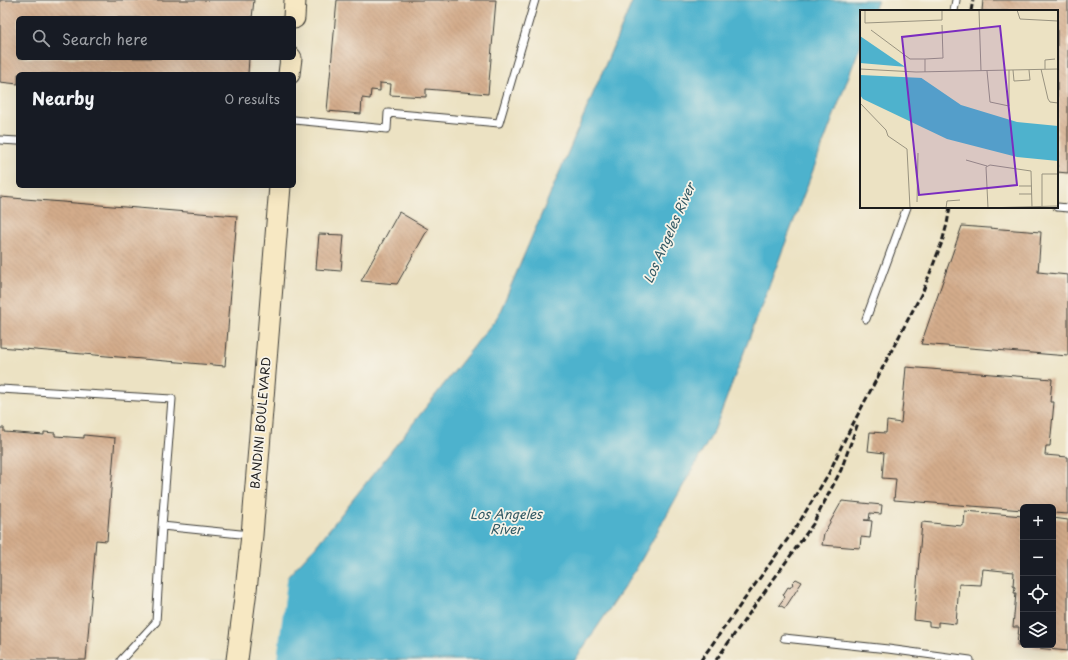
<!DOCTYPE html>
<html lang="en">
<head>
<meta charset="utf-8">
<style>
  :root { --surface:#171b24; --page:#20242c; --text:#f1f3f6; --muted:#9ea1a6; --line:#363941 }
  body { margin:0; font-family:"Playpen Sans",sans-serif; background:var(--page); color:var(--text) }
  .controls { position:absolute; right:12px; bottom:12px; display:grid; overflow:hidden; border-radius:6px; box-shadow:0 4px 16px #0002 }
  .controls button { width:36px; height:36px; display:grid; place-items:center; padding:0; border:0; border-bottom:1px solid var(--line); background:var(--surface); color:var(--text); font:20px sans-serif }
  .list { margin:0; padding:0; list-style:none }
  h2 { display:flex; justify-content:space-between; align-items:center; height:52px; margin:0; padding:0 16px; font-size:17px }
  h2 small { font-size:13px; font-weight:400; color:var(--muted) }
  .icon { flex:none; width:22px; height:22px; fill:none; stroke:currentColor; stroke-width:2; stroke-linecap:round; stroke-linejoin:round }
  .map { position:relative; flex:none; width:1068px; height:660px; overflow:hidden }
  .search { position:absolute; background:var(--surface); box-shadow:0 4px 16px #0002; left:16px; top:16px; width:280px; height:44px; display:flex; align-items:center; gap:10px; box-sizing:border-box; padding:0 14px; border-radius:6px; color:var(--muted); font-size:15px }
  .panel { position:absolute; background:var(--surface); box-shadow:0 4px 16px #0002; left:16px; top:72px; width:280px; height:116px; border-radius:6px }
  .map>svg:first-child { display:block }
  .water { fill:#4eb2cd; stroke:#356774 }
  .pier { fill:#ece2c3 }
  .building { fill:url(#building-back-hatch) }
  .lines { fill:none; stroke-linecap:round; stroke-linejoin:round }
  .lane-casing { stroke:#3b3a35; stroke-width:9 }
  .secondary-casing { stroke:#3b3a35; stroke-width:23 }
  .lane { stroke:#fff; stroke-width:7 }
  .secondary { stroke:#f7e8c3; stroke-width:21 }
  .rail { stroke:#1c1c1c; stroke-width:3; stroke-dasharray:6 3; stroke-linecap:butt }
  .labels { text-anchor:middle; stroke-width:3.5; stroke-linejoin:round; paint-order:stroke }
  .street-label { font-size:12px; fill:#1c1c1c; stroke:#f7f3e8 }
  .water-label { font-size:13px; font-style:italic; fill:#305863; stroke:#f7f3e8 }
  .inset-road { fill:none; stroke:#999380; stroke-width:1 }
  .view { fill:#7b2cbf; fill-opacity:0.15; stroke:#7b2cbf; stroke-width:2 }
  .inset-edge { fill:none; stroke:#1c1c1c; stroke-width:2 }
</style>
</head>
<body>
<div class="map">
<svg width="1068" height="660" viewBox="0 0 1068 660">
  <defs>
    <pattern id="building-back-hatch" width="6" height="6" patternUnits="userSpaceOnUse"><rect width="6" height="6" fill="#d3ac8b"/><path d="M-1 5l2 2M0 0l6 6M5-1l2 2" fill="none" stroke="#b59377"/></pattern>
  </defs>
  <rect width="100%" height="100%" fill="#f7f3e8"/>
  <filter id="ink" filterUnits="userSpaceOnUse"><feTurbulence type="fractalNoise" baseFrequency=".025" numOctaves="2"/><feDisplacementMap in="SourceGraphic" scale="8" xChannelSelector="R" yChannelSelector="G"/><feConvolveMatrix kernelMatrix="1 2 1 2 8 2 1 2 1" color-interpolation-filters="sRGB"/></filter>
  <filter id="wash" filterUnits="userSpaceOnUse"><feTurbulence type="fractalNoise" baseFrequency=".012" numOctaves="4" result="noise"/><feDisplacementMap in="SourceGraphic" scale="16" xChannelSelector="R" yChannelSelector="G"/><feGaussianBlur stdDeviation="0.9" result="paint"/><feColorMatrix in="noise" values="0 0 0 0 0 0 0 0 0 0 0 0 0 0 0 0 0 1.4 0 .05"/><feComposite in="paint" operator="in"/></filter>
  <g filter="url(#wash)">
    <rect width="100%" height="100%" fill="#ece2c3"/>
    <path class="water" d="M633,0H878L874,11H861V44L714,431L635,571L575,660H210L316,546L498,316Z"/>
    <path class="pier" d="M288,573L277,660H208V659Z"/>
    <g id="blocks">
      <path class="building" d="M0,0H254L252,18H18V58H249L248,74H18V84L0,82Z
        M337,0H496L488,94L426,89V97L390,95L391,84L380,83V91L371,90L370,99L362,98L361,114L327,111Z
        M983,0H1068V173L1057,172V11H982Z
        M0,197L237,216L225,366L0,347Z
        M399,212L428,229L397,284L361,281Z
        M962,226L1041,232L1038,272L1068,275V356L921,344Z
        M319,234L344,235L341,271L316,269Z
        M906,367L1052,379L1050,402H1054L1050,446H1046L1045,455L1068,457V514L1053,513V507H1023V510L894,500L896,479L882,478L884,453L868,451L870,432L886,433L887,421L901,423Z
        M0,428H4V432L44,435V432L55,433V436L84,438V435L115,438L107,541L96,540L86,660H0Z
        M842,501L882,505L881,514L870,513L869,520H864L872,521L870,538L861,537L860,548L822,545L824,533Z
        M965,511L1023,516V645H1053V518L1068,520V651L1017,646L1019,627H1013L1016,593H1014L1015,587L1013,586L1014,572L983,569L981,585L959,584L956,624L938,622V627L929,626V622L914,620L922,522L962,526V524H964Z
        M796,579L802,582L785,608L779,605L785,597L783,595L788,587L790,588L793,584L792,583Z"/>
    </g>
  </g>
  <g filter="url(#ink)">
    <use href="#blocks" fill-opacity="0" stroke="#3b3a35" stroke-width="1"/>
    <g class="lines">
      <defs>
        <path id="lane" d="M954,11L956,0
          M294,120L387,129L388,113L499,123L535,0
          M0,140L18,141
          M1057,207L1068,208
          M866,319L907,207
          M0,389L172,399L162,526L250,535
          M784,638L888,649L970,660
          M121,660L156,622L162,526"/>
        <path id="secondary" d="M294,18L295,0
          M289,74L291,58
          M237,660L246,590L252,535L280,186"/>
      </defs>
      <use href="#lane" class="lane-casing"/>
      <use href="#secondary" class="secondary-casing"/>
      <use href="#lane" class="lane"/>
      <use href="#secondary" class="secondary"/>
      <path class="rail" d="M971,11L973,0
        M701,660L797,526L829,473L845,439L923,291L942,242L947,224L950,207
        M716,660L813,524L841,470L858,423"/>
    </g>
  </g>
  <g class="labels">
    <g class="street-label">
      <text transform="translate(261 423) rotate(-85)" y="4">BANDINI BOULEVARD</text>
    </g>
    <g class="water-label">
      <text transform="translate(669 233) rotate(-66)" y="5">Los Angeles River</text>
      <text x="506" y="519">Los Angeles<tspan x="506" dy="15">River</tspan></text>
    </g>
  </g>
  <g transform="translate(860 10)">
    <rect width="198" height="198" fill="#ece2c3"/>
    <path d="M0,26L101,95L157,112L198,116V151L157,147L87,129L3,89L0,85Z" fill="#4eb2cd"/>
    <path d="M0,53L47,57L63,68L0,65Z" fill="#ece2c3"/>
    <path class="inset-road" d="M5,0V13L82,10V0M119,0L121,61M157,0L160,9L198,11M11,20L50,49H65M0,59L56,62L198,59M181,59L188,89L190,92L198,93M185,59V50L195,49M153,60L154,71L170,70L169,60M127,61L130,92L149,96V60M65,62V49L83,48L82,15M0,93L26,120L28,126L47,139L50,198M106,150L127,156M159,176H172M159,184H172M57,192L58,143M182,197V164H198M86,198L87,191L100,190M123,198L198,196M128,198L126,157L130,155L171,161L172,197"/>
    <path class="view" d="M140,16L157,175L59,185L42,27Z"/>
    <rect width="198" height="198" class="inset-edge"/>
  </g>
</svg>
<div class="controls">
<button>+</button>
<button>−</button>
<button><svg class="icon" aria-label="locate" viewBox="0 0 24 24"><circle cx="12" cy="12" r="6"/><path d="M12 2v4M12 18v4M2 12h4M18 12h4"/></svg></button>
<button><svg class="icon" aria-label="layers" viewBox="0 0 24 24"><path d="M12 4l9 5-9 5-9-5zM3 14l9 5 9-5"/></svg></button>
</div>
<div class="search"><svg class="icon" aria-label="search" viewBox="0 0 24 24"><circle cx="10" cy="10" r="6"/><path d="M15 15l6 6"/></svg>Search here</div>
<section class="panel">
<h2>Nearby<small>0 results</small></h2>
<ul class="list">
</ul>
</section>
</div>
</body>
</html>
